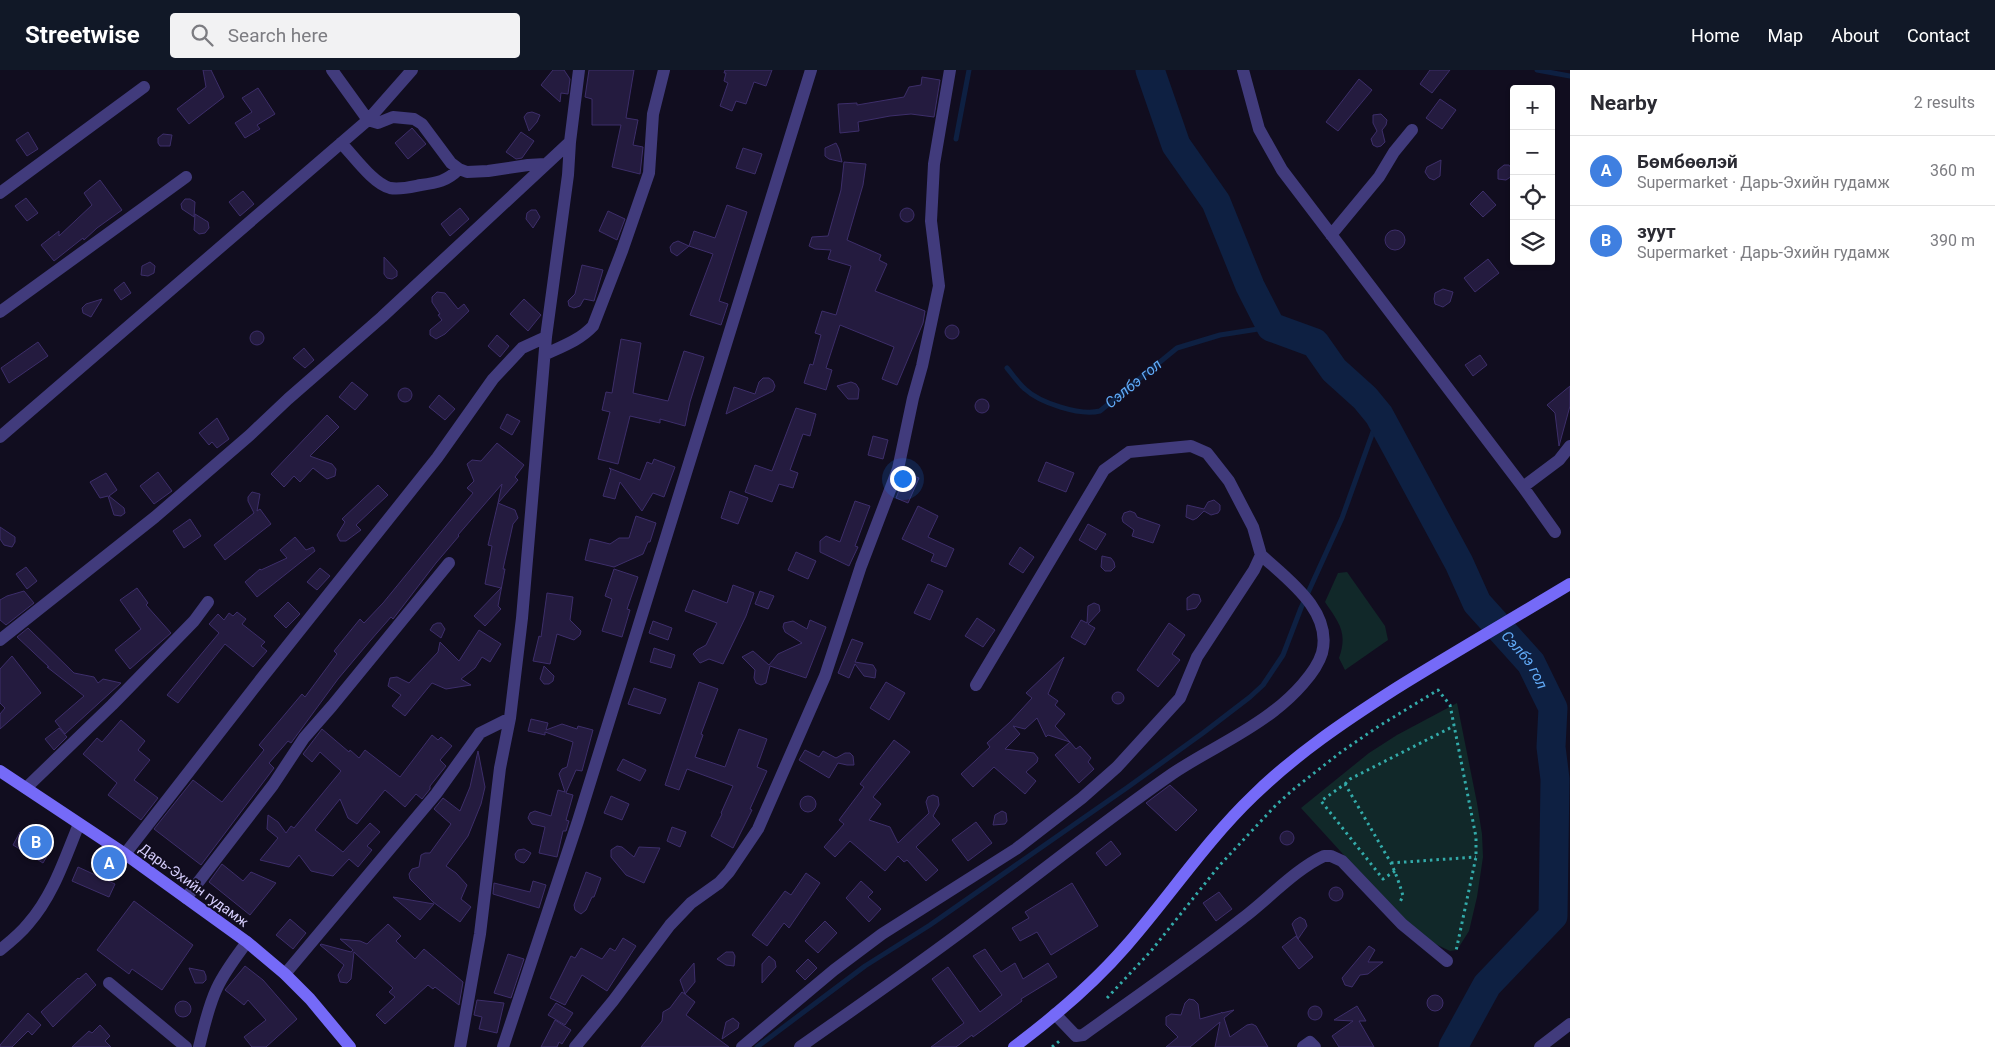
<!DOCTYPE html>
<html lang="en">
<head>
<meta charset="utf-8">
<style>
  :root { --surface:#fff; --page:#f2f2f3; --text:#2b2b33; --muted:#7c7c81; --line:#e1e1e2; --accent:#111827 }
  body { margin:0; font-family:Roboto,sans-serif; background:var(--page); color:var(--text) }
  .controls { position:absolute; right:15px; top:15px; display:grid; overflow:hidden; border-radius:5px; box-shadow:0 1px 4px #0004 }
  .controls button { width:45px; height:45px; display:grid; place-items:center; padding:0; border:0; border-bottom:1px solid var(--line); background:var(--surface); color:var(--text); font:25px sans-serif }
  .you { position:absolute; left:902px; top:408px; width:18px; height:18px; margin:-12px; border:4px solid #fff; border-radius:50%; background:#1a73e8; box-shadow:0 0 0 8px #1a73e833 }
  .badge { display:grid; place-items:center; width:32px; height:32px; border-radius:50%; background:var(--accent); color:#fff; font-size:16px; font-weight:700 }
  .pin { position:absolute; translate:-50% -50%; border:2px solid #fff; box-shadow:0 1px 5px #0006 }
  .list { margin:0; padding:0; list-style:none }
  h2 { display:flex; justify-content:space-between; align-items:center; height:65px; margin:0; padding:0 20px; font-size:21px }
  h2 small { font-size:16px; font-weight:400; color:var(--muted) }
  .list li { display:grid; grid-template-columns:32px 1fr auto; gap:15px; align-items:center; box-sizing:border-box; height:70px; padding:0 20px; border-top:1px solid var(--line) }
  .list b { display:block; font-size:19px; white-space:nowrap }
  .list p { margin:0; font-size:16px; white-space:nowrap; color:var(--muted) }
  .list em { font-size:16px; font-style:normal; color:var(--muted) }
  .icon { flex:none; width:28px; height:28px; fill:none; stroke:currentColor; stroke-width:2; stroke-linecap:round; stroke-linejoin:round }
  .map { position:relative; flex:none; width:1570px; height:977px; overflow:hidden }
  header { display:flex; align-items:center; gap:30px; box-sizing:border-box; height:70px; padding:0 25px; background:var(--accent); color:#fff }
  header strong { font-size:24px }
  nav { display:flex; gap:28px; margin-inline-start:auto; font-size:18px }
  .search { width:350px; height:45px; background:var(--page); display:flex; align-items:center; gap:12px; box-sizing:border-box; padding:0 18px; border-radius:5px; color:var(--muted); font-size:19px }
  main { display:flex }
  aside { flex:1; background:var(--surface) }
  .map>svg:first-child { display:block }
  .green { fill:#112829 }
  .lines { fill:none; stroke-linecap:round; stroke-linejoin:round }
  .stream { stroke:#0e2042; stroke-width:5 }
  .river { stroke:#0e2042; stroke-width:29 }
  .building { fill:#241b3f; stroke:#3d2e6a }
  .path { stroke:#33abaa; stroke-width:3; stroke-dasharray:2.5 4; stroke-linecap:butt }
  .minor { stroke:#413b7c; stroke-width:12 }
  .secondary { stroke:#756af8; stroke-width:12 }
  .labels { text-anchor:middle; stroke-width:4; stroke-linejoin:round; paint-order:stroke }
  .street-label { font-size:14px; fill:#d6cefd; stroke:#110d1f }
  .water-label { font-size:15px; font-style:italic; fill:#61aaf7; stroke:#110d1f }
</style>
</head>
<body>
<header>
<strong>Streetwise</strong>
<div class="search"><svg class="icon" aria-label="search" viewBox="0 0 24 24"><circle cx="10" cy="10" r="6"/><path d="M15 15l6 6"/></svg>Search here</div>
<nav><a>Home</a><a>Map</a><a>About</a><a>Contact</a></nav>
</header>
<main>
<div class="map">
<svg width="1570" height="977" viewBox="0 0 1570 977">
  <rect width="100%" height="100%" fill="#110d1f"/>
  <path class="green" d="M1347,502L1385,556L1388,570L1345,600L1339,588C1348,562 1339,553 1325,532L1338,503Z
    M1457,633L1477,733L1482,764L1483,787L1477,827L1469,861L1457,880L1450,881L1429,871L1393,839L1301,738L1369,683L1397,665Z"/>
  <g class="lines">
    <g class="stream">
      <path d="M1537,0L1570,6"/>
      <path d="M956,69L969,0"/>
      <path id="s1" d="M1007,298C1013,305 1018,313 1025,319C1040,333 1080,346 1100,341L1177,278L1220,265L1271,257"/>
      <path d="M757,977L865,896L930,855L1128,717L1203,663L1250,627L1263,615L1283,585L1301,538L1342,448L1379,345"/>
    </g>
    <path class="river" id="s2" d="M1150,0L1176,75L1216,132L1250,216L1271,257L1315,273L1334,300L1365,328L1379,345L1459,493L1477,533L1531,593L1553,638L1551,677L1555,709L1553,846L1487,915L1453,977"/>
  </g>
  <path class="building" d="M203,0H211L224,27L189,54L177,39L206,17Z
    M553,0H564L570,9L568,24L561,23L560,32L541,15Z
    M589,0H634L626,48L638,50L633,75L643,77L640,104L612,97L621,55H592V29L585,27Z
    M725,0H772L766,16L754,12L746,34L736,31L732,41L720,36L728,13L724,11L726,3H724Z
    M1430,0H1450L1432,23L1420,14Z
    M922,7L940,10L934,47L911,44L890,46L858,52L859,61L840,63L838,34L857,33V35L904,27L909,17L921,15Z
    M1359,9L1372,20L1338,61L1326,52Z
    M258,18L275,44L257,55L260,59L245,68L235,53L252,42L242,28Z
    M1440,29L1456,40L1442,59L1426,48Z
    M532,42L540,45L537,52L529,61L524,47L527,43Z
    M1381,44L1387,50L1386,55L1382,60L1385,72L1381,76L1377,77L1373,75L1371,69L1377,61L1373,53V45Z
    M412,58L426,74L408,89L395,73Z
    M28,62L38,79L27,86L16,70Z
    M521,62L534,71L522,88L516,89L506,82Z
    M163,64L172,65L170,76H160L158,73V68Z
    M836,73L839,79L842,92L829,89L825,86V78Z
    M743,78L762,84L755,104L736,98Z
    M1441,90L1440,106L1434,110L1429,108L1425,102L1427,97Z
    M844,92L866,94L863,115L847,170L881,185L879,190L887,194L875,221L925,241L923,253L897,315L882,309L894,277L840,255L826,298L832,300L826,320L804,313L810,294L813,295L821,265L815,263L822,241L836,245L851,196L828,189L831,180L815,179L809,176L812,167L828,166L841,120Z
    M1504,95H1509L1513,101L1512,106L1506,110L1498,109V100Z
    M100,110L122,140L97,158L84,170L83,168L54,191L41,175L59,161V166L92,135L84,123Z
    M243,121L254,134L240,146L229,132Z
    M1483,121L1496,135L1483,147L1470,134Z
    M26,128L38,143L27,151L15,136Z
    M185,129H190L195,132L194,147L182,139L181,134Z
    M727,135L747,142L719,231L728,234L721,255L690,245L713,184L689,176L677,186L671,182L670,177L673,173L678,171L689,176L694,161L715,168Z
    M460,138L469,149L450,166L441,154Z
    M900 145a7 7 0 1 1 14 0a7 7 0 1 1-14 0Z
    M531,140H536L540,147L533,158L526,149L527,143Z
    M608,141L625,149L617,170L599,161Z
    M195,144L208,152L209,158L205,163L199,164L194,160Z
    M1385 170a10 10 0 1 1 20 0a10 10 0 1 1-20 0Z
    M384,187L397,201V206L392,209L387,208L384,204Z
    M1488,189L1499,203L1475,222L1464,208Z
    M150,192L155,196L154,203L148,206L141,205L142,196Z
    M582,195L603,200L594,231L584,229L580,236L574,238L569,236L568,231L575,224Z
    M124,212L131,223L121,230L114,220Z
    M1443,219L1453,222L1450,232L1443,237L1435,234L1434,229L1435,223Z
    M437,222L445,223L458,239L464,234L469,241L445,264L436,269L430,265V260L442,250L438,245L440,244L432,232V227Z
    M102,229L91,247L83,243L82,238L86,234Z
    M524,229L541,245L528,261L510,244Z
    M945 262a7 7 0 1 1 14 0a7 7 0 1 1-14 0Z
    M250 268a7 7 0 1 1 14 0a7 7 0 1 1-14 0Z
    M497,265L509,276L500,287L488,276Z
    M621,269L641,273L633,323L668,331L684,281L704,287L690,332L685,356L660,349V353L630,346L618,394L598,389L610,342L602,340L606,322L612,323Z
    M38,272L48,286L9,313L1,298Z
    M304,278L314,290L305,298L293,288Z
    M1480,285L1487,295L1473,306L1465,295Z
    M763,308H769L773,311L775,316L773,321L726,344L734,317L755,324L759,312Z
    M352,312L368,325L355,340L339,327Z
    M851,312L856,314L859,319L858,329H848L837,316Z
    M1570,316V336L1559,376L1555,343L1547,335Z
    M398 325a7 7 0 1 1 14 0a7 7 0 1 1-14 0Z
    M439,325L455,339L445,350L429,337Z
    M975 336a7 7 0 1 1 14 0a7 7 0 1 1-14 0Z
    M796,338L816,344L810,366L803,364L790,400L798,403L793,418L779,414L772,432L745,422L755,395L772,401Z
    M507,344L520,351L512,365L500,358Z
    M327,345L339,357L310,386L332,394L336,399L335,406L327,409L313,398L300,412L294,406L284,417L271,404Z
    M217,348L229,369L217,378L212,372L209,375L199,363Z
    M873,366L888,370L883,389L868,385Z
    M497,373L524,395L515,407L518,410L498,433L502,414L458,465L459,466L436,493L393,549L391,547L370,571L338,609L291,673L288,671L269,693L274,698L201,795L154,759L193,710L222,732L264,680L259,675L302,624L305,627L337,584L334,581L360,549L364,553L383,533L473,423L467,418L474,411L467,394L472,390L481,391Z
    M654,389L675,397L664,427L653,423L642,441L620,412L615,429L603,426L611,400L609,398L640,410L647,392L652,394Z
    M1046,392L1074,403L1066,422L1038,411Z
    M158,402L172,421L154,434L140,416Z
    M106,403L117,420L109,426L124,438L125,443L121,446L114,445L108,426L100,428L90,412Z
    M906,403L919,408L908,433L896,428Z
    M378,415L388,425L356,455L361,460L346,471H340L337,465L345,452L342,449Z
    M730,421L748,428L738,454L721,448Z
    M252,422L260,424L257,441L260,439L271,454L225,490L214,475L254,443L248,431V427Z
    M1214,430L1220,435V440L1218,443L1211,445L1204,441L1197,448L1193,450L1186,447L1187,435L1204,439L1208,432Z
    M855,431L870,436L855,476L858,477L849,496L820,482V471L826,466L840,472Z
    M498,433L515,440L518,448L513,454L503,499H505L498,536L501,539L485,556L474,546L501,518L485,514L492,476L488,475Z
    M918,436L938,446L928,467L954,479L946,497L931,491L934,484L902,469Z
    M1130,441L1135,443L1137,447L1160,455L1153,473L1132,466L1134,460L1123,452L1122,448L1124,443Z
    M636,446L656,453L650,472H648L643,484L614,497L585,490L590,469L610,474L619,468H629Z
    M190,449L201,466L184,478L173,461Z
    M1088,454L1106,464L1096,480L1079,470Z
    M0,457L15,467V472L12,477L4,475L0,469Z
    M295,467L306,480L313,477L315,481L257,527L245,512L260,499L261,500L287,488L280,480Z
    M1020,477L1034,487L1023,503L1009,494Z
    M796,482L816,491L808,509L788,500Z
    M1102,486L1111,488L1114,492L1115,497L1111,501H1105L1101,497Z
    M26,497L37,511L27,519L16,504Z
    M320,498L330,506L317,520L307,512Z
    M614,499L638,507L627,539L630,540L622,567L602,561L612,529L605,526Z
    M928,514L943,521L930,550L914,543Z
    M733,515L754,523L746,546L723,594L709,589L700,593L693,584L697,580L706,575L717,553L685,541L693,520L727,533Z
    M137,518L148,533L146,535L171,563L130,599L115,580L141,559L120,530Z
    M24,521L34,533L6,555L0,550V530L7,526Z
    M760,521L774,526L768,539L755,534Z
    M547,523L573,527L570,550L581,561L580,565L574,570L557,564L550,594L533,591L539,566L541,567Z
    M1193,524L1199,525L1201,531L1196,538L1187,540V528Z
    M288,532L300,544L286,558L274,546Z
    M1094,533L1099,535L1100,541L1088,554L1095,558L1085,575L1071,567L1081,550L1087,553L1088,536Z
    M237,542L246,549L242,554L265,572L261,576L267,581L253,597L225,574L178,633L167,625L219,563L209,554L218,544L224,550L229,543L233,546Z
    M977,548L995,560L983,577L965,566Z
    M810,550L826,557L806,608L770,596L766,613L761,615L756,613L754,608L755,600L742,587L753,581L769,595L778,584L802,573L785,562L783,557L784,553L793,551L807,559Z
    M653,551L672,558L668,570L649,563Z
    M437,553H441L445,559L441,568L430,560L433,555Z
    M1169,553L1185,565L1172,584L1180,590L1158,617L1137,600Z
    M28,558L74,603L94,607L98,613L103,609L121,613L65,664L55,651L84,626L47,597H49L17,567Z
    M479,560L501,574L490,592L482,587L475,598L461,609L471,615L446,619L432,613L405,646L392,636L401,625L388,616L390,608L397,607L409,613L438,582L440,572L459,591Z
    M852,569L863,573L855,592L873,595L876,600L875,608L864,606L855,594L849,608L838,603Z
    M654,578L675,585L671,598L650,592Z
    M12,586L41,623L0,659V644L5,638L0,633V599Z
    M1064,587L1048,624L1058,631L1055,635L1065,644L1055,656L1070,672L1048,665L1046,667L1037,648L1025,659L1013,656L1020,664L1005,679L1034,683L1038,688L1037,692L1026,702L1036,711L1025,724L994,697L973,717L961,704L990,677L987,673L1010,652L1032,628L1026,623Z
    M544,596L554,606L553,611L549,614H544L540,609Z
    M699,612L718,619L701,664L703,665L695,687L725,697L739,659L767,669L757,697L767,701L750,739L752,740L733,778L711,766L722,744L721,743L733,716L687,699L679,720L665,715Z
    M886,612L905,623L889,650L870,638Z
    M634,618L666,629L660,644L628,634Z
    M1112 628a6 6 0 1 1 12 0a6 6 0 1 1-12 0Z
    M531,649L548,653L546,660L562,654L577,659L578,656L593,660L582,701L576,700L566,723L573,725L566,750L569,751L566,761H563L557,787L539,783L545,757L532,754L528,748L530,743L535,741L551,746L558,720L565,722L559,704L562,699L567,697L573,672L545,662V665L528,661Z
    M121,650L145,671L138,680L150,690L134,710L158,728L141,750L108,725L117,713L83,684L97,668L102,672Z
    M59,658L67,667L54,680L45,669Z
    M322,659L349,682L350,680L359,688L365,680L400,707L432,665L438,670L441,667L452,676L440,690L446,696L430,716V719L422,729L416,724L405,737L385,720L357,754L348,748L340,729L315,760L343,782L370,753L380,762L367,776L372,780L358,797L349,789L333,806L311,801L299,785L289,797L260,790L278,768L267,759L268,745L278,752L286,763L291,756L294,758L341,701L320,682L312,692L303,684Z
    M894,670L910,682L873,727L881,734L869,750L890,757L898,773L929,743L926,732L928,727L933,725L938,727L939,735L933,746L940,754L916,777L938,800L926,811L907,790L904,792L898,786L885,801L850,771L835,787L824,777L844,754L839,750L864,717L860,714Z
    M1070,672L1076,679L1080,676L1091,688L1088,692L1094,699L1079,713L1055,685Z
    M805,680L819,687L823,681L836,688L845,683H850L853,686L854,695H847L838,693L829,708L799,690Z
    M478,681L485,717L481,734L468,766L446,796L456,803L467,815L461,829L471,837L460,852L433,832L410,809L409,804L412,799L419,797L421,785L425,783H430L451,754L434,739L443,728L460,741L470,717Z
    M623,689L646,700L640,711L617,700Z
    M1170,715L1197,740L1176,761L1146,733Z
    M611,726L629,734L622,750L604,743Z
    M800 734a8 8 0 1 1 16 0a8 8 0 1 1-16 0Z
    M1002,741L1006,743L1007,751L1005,754L993,755L995,745Z
    M976,752L992,773L968,791L952,770Z
    M672,757L686,762L680,777L667,771Z
    M1280 768a7 7 0 1 1 14 0a7 7 0 1 1-14 0Z
    M20,762L50,781L43,793L13,775Z
    M1111,771L1121,784L1106,796L1096,783Z
    M617,776L622,777L634,787L639,777L660,778L644,813L626,805L611,787V780Z
    M524,779L531,783L527,790L524,793L520,792L516,789L515,784L518,780Z
    M222,794L243,811L251,802L276,813L250,845L209,812Z
    M78,797L115,814L109,827L72,811Z
    M586,802L601,808L594,827H592L586,840L581,844L575,840L574,835Z
    M806,803L820,813L789,858L784,853L767,876L752,865L785,821L791,825Z
    M533,811L546,815L539,838L493,824L494,813L530,822Z
    M861,811L873,822L868,827L881,839L869,852L846,828Z
    M1072,813L1098,856L1051,885L1037,862L1020,871L1012,858L1029,848L1025,842Z
    M1329 824a7 7 0 1 1 14 0a7 7 0 1 1-14 0Z
    M1219,822L1232,839L1216,851L1203,833Z
    M393,827L434,834L420,850Z
    M134,831L193,875L162,920L132,899L129,904L97,880Z
    M1300,847L1305,850L1307,856L1298,869L1313,887L1299,899L1282,877L1296,866L1298,869L1292,854L1295,850Z
    M290,849L306,863L293,879L276,865Z
    M825,851L837,863L818,883L805,871Z
    M388,854L401,866L396,871L415,889L424,879L463,912L459,935L435,917L433,919L428,915L385,954L376,945L395,927L389,922L393,918L354,882L351,909L347,913L340,912L338,905L344,895L320,875L321,874L351,882L353,880L340,869L360,871L367,874Z
    M623,868L636,876L607,921L582,905L565,935L550,928L571,886L575,888L581,878L602,889L610,878L615,881Z
    M1369,876L1375,880L1368,892H1383L1368,904L1360,905L1352,917L1345,915L1342,908Z
    M985,879L1001,902L1015,893L1023,909L1048,893L1057,907L1021,929L1022,931L973,967L972,965L956,977H931L964,953L932,909L948,897L980,942L1002,925L973,886Z
    M726,882H733L735,886L734,896L726,895L717,889Z
    M508,884L524,889L511,928L494,923Z
    M769,886L775,891L776,897L762,913V894Z
    M808,889L817,898L805,910L796,901Z
    M694,893L695,912L685,924L695,932L686,945L729,977H641L662,951L663,942L670,938L682,922L685,924L680,910Z
    M245,896L263,910L297,949L266,977H252L244,967L266,950L248,930L244,935L225,920Z
    M189,898L204,901L206,906V910L203,913H195Z
    M86,903L96,915L53,957L41,942L78,908L79,909Z
    M1427 933a8 8 0 1 1 16 0a8 8 0 1 1-16 0Z
    M1189,929L1194,930L1198,934L1200,949L1221,943L1222,942V943L1234,940L1224,948L1230,967L1247,955L1252,954L1256,956L1268,977H1215L1220,952L1190,977H1166L1178,967L1166,955V947L1171,944L1181,945L1185,933Z
    M477,930L504,933L497,963L479,959L482,947L474,945Z
    M175 939a8 8 0 1 1 16 0a8 8 0 1 1-16 0Z
    M556,933L573,943L565,955L548,945Z
    M1357,936L1366,951H1359L1374,977H1339L1332,966L1353,951L1334,950Z
    M1308 943a7 7 0 1 1 14 0a7 7 0 1 1-14 0Z
    M28,943L41,955L32,965L28,961L12,977H0V975Z
    M733,948L739,953L738,958L722,969L726,952Z
    M555,950L571,960L562,974L559,972L557,977H541Z
    M100,955L110,966L105,971L111,977H72L89,961L92,963Z"/>
  <g class="lines">
    <path class="path" d="M1345,714L1350,709L1454,656
      M1391,793L1476,787
      M1395,801L1383,809L1321,731L1345,714L1391,793C1396,804 1400,815 1403,826L1400,832
      M1107,928L1151,881L1219,796L1276,735L1295,718L1341,682L1379,656L1438,620L1450,635L1476,767V787L1456,881
      M1052,977L1062,969"/>
    <path class="minor" d="M332,0L368,50L378,53L393,47L414,49L422,54L451,93L459,99L467,102L488,101L528,95L545,94
      M1243,0L1259,59L1282,100L1523,417L1555,462
      M341,73C353,85 373,114 390,118C400,120 411,117 421,115C437,113 447,111 459,99
      M0,123L144,17
      M1331,165L1379,107L1394,82L1412,60
      M0,242L186,107
      M546,284C563,276 580,270 593,256L622,181L649,103L653,44L664,0
      M0,367L368,50L412,0
      M1523,417L1559,390L1570,376
      M0,570L155,447L250,365L288,329L382,247L570,72
      M26,718L112,635L194,551L208,532
      M125,784L261,609L437,388L493,309L522,278L546,267
      M186,828L273,715L304,668L332,636L449,493
      M0,880C10,872 20,864 28,854C53,826 65,788 79,754
      M285,904L436,724L480,663L510,648
      M109,913L186,977
      M1055,944L1076,966L1083,965C1136,927 1191,889 1243,848C1267,830 1297,798 1324,786H1331L1342,791L1402,854L1447,891
      M199,977C204,957 208,937 217,918C225,901 236,887 247,872
      M460,977L480,864L500,698L510,648L522,548L546,267L568,105L570,72L579,0
      M503,977L578,751L811,0
      M575,977L613,931L670,855L691,833L719,813L729,802L758,759L825,606L861,496L898,399L913,328L922,296L939,216L931,151L934,94L950,0
      M742,977L834,900L882,864L1016,779L1082,728L1117,697L1180,628L1197,587L1254,500L1261,485L1253,457L1229,411L1207,383L1191,376L1129,382L1104,400L976,615
      M800,977C861,934 922,892 981,847C1045,799 1107,749 1172,704C1206,681 1244,665 1275,640C1292,627 1316,603 1322,583C1333,541 1287,509 1261,485
      M1303,977L1310,972L1315,977
      M1540,977L1570,954"/>
    <path class="secondary" d="M0,701L125,784L247,872L285,904L310,929L350,977
      M1014,977C1054,947 1093,914 1126,876C1169,827 1206,771 1253,726C1296,684 1345,651 1395,619C1453,583 1512,549 1570,514"/>
  </g>
  <g class="labels">
    <g class="street-label">
      <text transform="translate(194 815) rotate(36)" y="5">Дарь-Эхийн гудамж</text>
    </g>
    <g class="water-label">
      <text dy="5" stroke="none"><textPath href="#s1" startOffset="151">Сэлбэ гол</textPath></text>
      <text dy="5" stroke="none"><textPath href="#s2" startOffset="716">Сэлбэ гол</textPath></text>
    </g>
  </g>
</svg>
<div class="controls">
<button>+</button>
<button>−</button>
<button><svg class="icon" aria-label="locate" viewBox="0 0 24 24"><circle cx="12" cy="12" r="6"/><path d="M12 2v4M12 18v4M2 12h4M18 12h4"/></svg></button>
<button><svg class="icon" aria-label="layers" viewBox="0 0 24 24"><path d="M12 4l9 5-9 5-9-5zM3 14l9 5 9-5"/></svg></button>
</div>
<div class="you"></div>
<div class="pin badge" style="left:109px;top:793px;background:#3f7fe0">A</div>
<div class="pin badge" style="left:36px;top:772px;background:#3f7fe0">B</div>
</div>
<aside>
<h2>Nearby<small>2 results</small></h2>
<ul class="list">
<li><span class="badge" style="background:#3f7fe0">A</span><div><b>Бөмбөөлэй</b><p>Supermarket · Дарь-Эхийн гудамж</p></div><em>360 m</em></li>
<li><span class="badge" style="background:#3f7fe0">B</span><div><b>зуут</b><p>Supermarket · Дарь-Эхийн гудамж</p></div><em>390 m</em></li>
</ul>
</aside>
</main>
</body>
</html>
